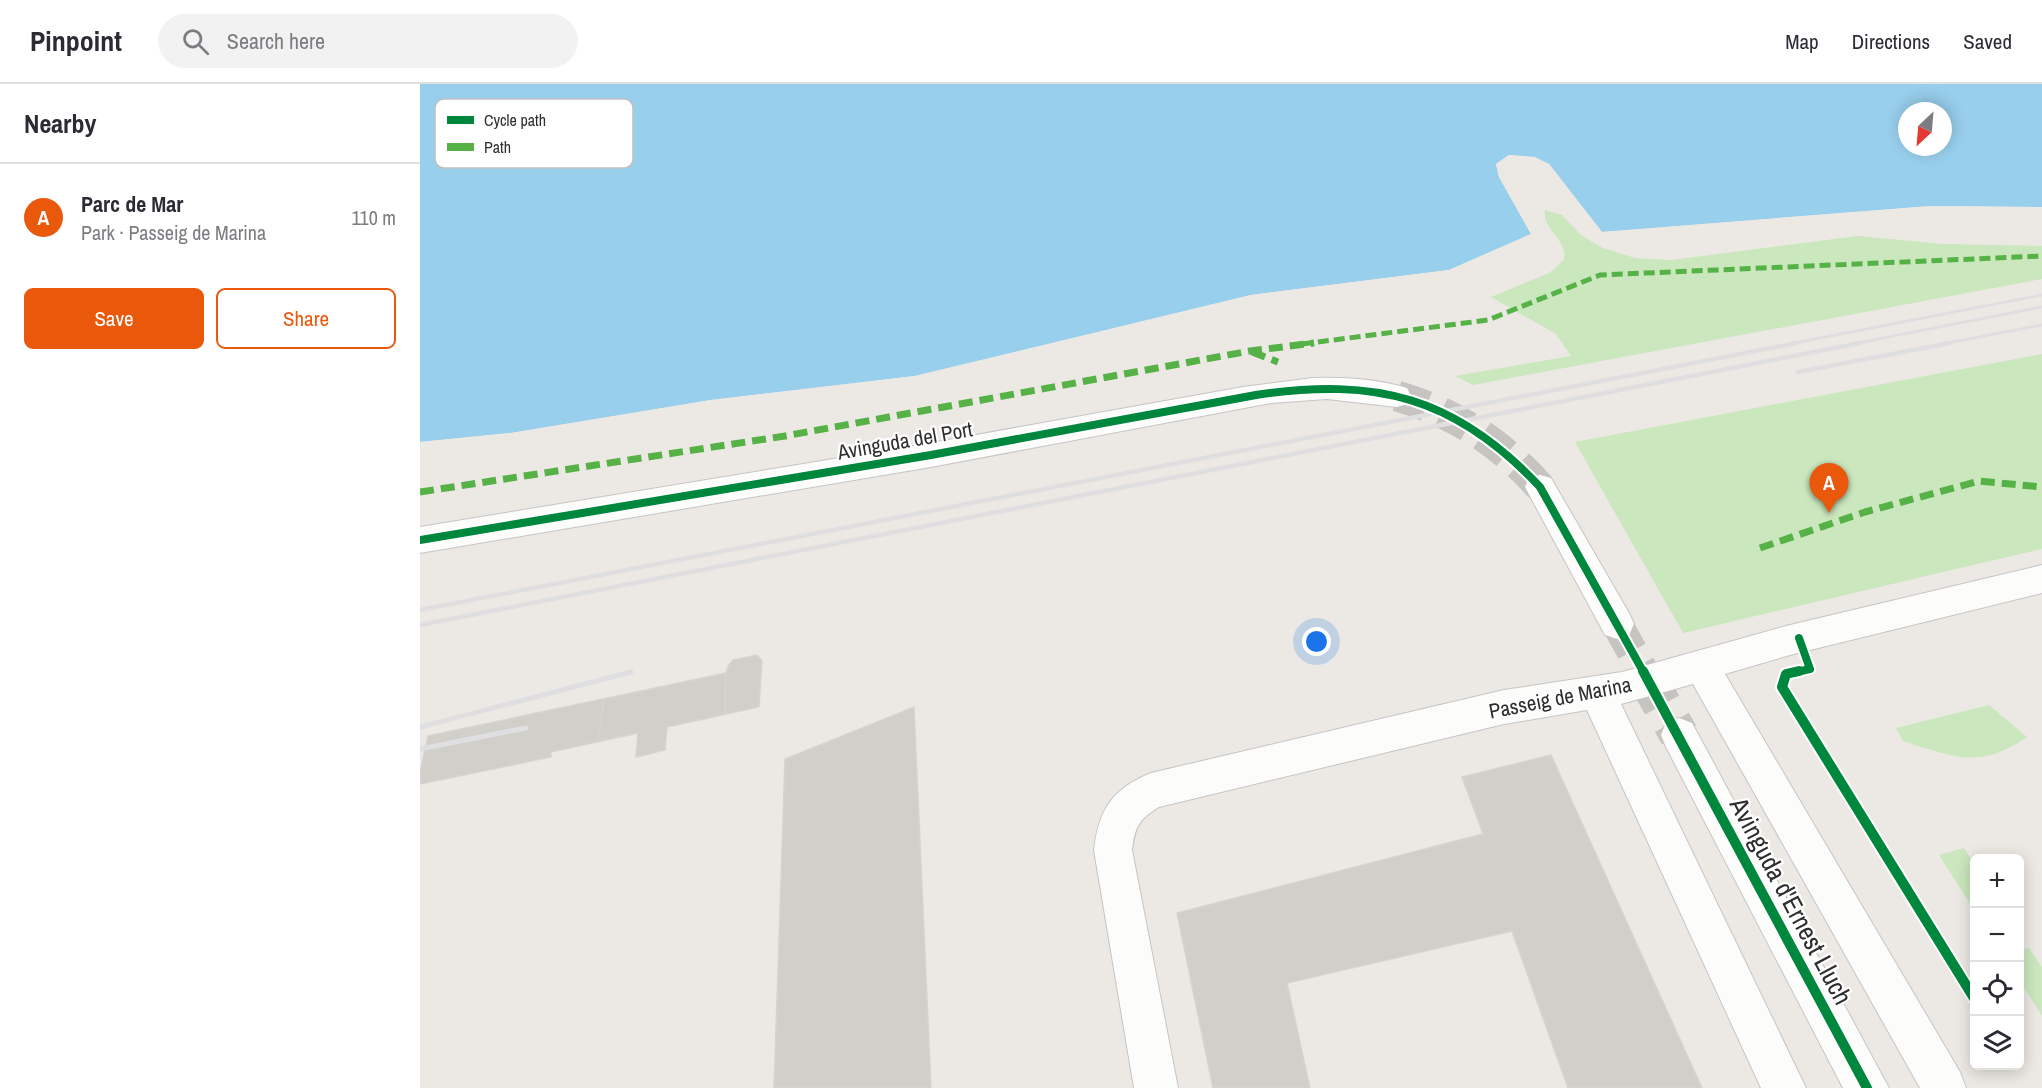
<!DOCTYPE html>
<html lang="en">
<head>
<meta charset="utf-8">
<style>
  :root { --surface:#fff; --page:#f2f2f3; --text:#2b2b33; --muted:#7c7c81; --line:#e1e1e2; --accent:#ea580c }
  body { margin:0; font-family:"Archivo Narrow",sans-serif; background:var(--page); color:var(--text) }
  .controls { position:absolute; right:18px; bottom:18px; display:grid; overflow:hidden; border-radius:9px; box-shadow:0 3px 15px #0003 }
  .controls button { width:54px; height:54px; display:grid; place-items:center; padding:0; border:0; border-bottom:2px solid var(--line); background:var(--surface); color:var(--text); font:30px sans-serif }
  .compass { position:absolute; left:1478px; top:18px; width:54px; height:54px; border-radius:50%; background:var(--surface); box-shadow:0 3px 15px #0003; rotate:206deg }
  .you { position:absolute; left:897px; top:558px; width:21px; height:21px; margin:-15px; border:4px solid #fff; border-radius:50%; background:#1a73e8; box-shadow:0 0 0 9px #1a73e833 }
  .badge { display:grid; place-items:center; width:39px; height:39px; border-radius:50%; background:var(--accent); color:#fff; font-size:20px; font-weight:700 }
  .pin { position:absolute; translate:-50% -50px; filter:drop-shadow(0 2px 3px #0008) }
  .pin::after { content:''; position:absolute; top:32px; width:21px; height:18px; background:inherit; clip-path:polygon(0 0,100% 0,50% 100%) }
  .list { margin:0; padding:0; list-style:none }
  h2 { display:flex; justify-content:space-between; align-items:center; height:78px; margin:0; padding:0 24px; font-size:26px }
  h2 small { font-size:20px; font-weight:400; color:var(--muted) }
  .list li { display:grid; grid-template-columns:39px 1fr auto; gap:18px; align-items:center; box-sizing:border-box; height:108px; padding:0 24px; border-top:2px solid var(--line) }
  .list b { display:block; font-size:22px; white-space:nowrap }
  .list p { margin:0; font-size:20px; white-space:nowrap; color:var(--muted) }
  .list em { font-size:20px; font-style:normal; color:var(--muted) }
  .actions { display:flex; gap:12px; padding:18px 24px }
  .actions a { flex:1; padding:14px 0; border:2px solid var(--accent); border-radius:9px; text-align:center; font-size:21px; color:var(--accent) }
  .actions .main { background:var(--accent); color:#fff }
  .icon { flex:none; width:33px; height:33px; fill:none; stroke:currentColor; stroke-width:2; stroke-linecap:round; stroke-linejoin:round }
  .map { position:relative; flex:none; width:1622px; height:1004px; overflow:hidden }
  header { display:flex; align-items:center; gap:36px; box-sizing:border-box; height:84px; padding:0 30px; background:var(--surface); border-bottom:2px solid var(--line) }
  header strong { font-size:28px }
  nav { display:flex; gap:33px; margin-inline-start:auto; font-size:21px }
  .search { width:420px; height:54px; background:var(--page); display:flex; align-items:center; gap:15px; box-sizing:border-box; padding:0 21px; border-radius:33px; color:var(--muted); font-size:22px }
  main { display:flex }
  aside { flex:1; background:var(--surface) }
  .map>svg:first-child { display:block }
  .green { fill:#cae7bd }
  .water { fill:#98cfec; fill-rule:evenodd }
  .pier { fill:#ece9e4 }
  .building { fill:#d1cfca; stroke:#d7d4d0; stroke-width:1.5 }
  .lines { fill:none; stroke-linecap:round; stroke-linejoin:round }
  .minor-tunnel-far1 { stroke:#c6c4c0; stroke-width:31; stroke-dasharray:31 16; stroke-linecap:butt }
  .minor-tunnel { stroke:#c6c4c0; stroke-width:39; stroke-dasharray:39 20; stroke-linecap:butt }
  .minor-casing { stroke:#c5c5c5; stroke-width:2 }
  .minor { fill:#fcfcfb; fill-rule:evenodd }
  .rail-far2 { stroke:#dfdfe1; stroke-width:3 }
  .rail-far1 { stroke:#dfdfe1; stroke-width:4.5 }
  .rail { stroke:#dfdfe1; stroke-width:5 }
  .quiet-far1 { stroke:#56b246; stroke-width:5; stroke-dasharray:11 5; stroke-linecap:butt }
  .quiet { stroke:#56b246; stroke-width:7; stroke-dasharray:14 7; stroke-linecap:butt }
  .cycleway-far1-casing { stroke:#fff; stroke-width:12 }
  .cycleway-casing { stroke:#fff; stroke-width:14 }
  .cycleway-far1 { stroke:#00873e; stroke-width:8 }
  .cycleway { stroke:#00873e; stroke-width:10 }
  .labels { text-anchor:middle; stroke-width:4.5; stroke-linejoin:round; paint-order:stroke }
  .street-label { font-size:21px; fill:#2e2e2e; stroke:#fff }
  .near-street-label { font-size:26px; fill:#2e2e2e; stroke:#fff }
  .key { fill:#fff; stroke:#c0c0c0; stroke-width:1.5 }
  .key-label { font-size:16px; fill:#2e2e2e }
</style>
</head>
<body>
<header>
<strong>Pinpoint</strong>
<div class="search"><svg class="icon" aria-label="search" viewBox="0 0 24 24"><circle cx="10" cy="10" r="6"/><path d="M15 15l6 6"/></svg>Search here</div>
<nav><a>Map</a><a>Directions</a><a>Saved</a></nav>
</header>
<main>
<aside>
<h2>Nearby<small></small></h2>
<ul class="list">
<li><span class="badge">A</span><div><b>Parc de Mar</b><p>Park · Passeig de Marina</p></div><em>110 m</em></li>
</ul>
<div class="actions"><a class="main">Save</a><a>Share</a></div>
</aside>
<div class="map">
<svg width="1622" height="1004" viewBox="0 0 1622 1004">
  <rect width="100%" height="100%" fill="#ece9e4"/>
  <path class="green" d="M1125,126L1142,131L1162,152L1183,164L1215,174L1251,176L1438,152L1523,160L1622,162V195L1053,301L1035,292L1151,272L1136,250L1071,213L1129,189L1143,177C1151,158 1121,145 1125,126Z
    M1622,270V465L1263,549L1155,358Z
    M1569,621L1607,653C1559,686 1534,673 1483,657L1476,644Z
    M1544,764L1554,780V826L1519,771Z
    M1609,864L1622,883V932L1600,897V866Z"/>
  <path class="water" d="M0,0H1622V123L1511,122L1182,148L1129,80L1115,73L1089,71L1076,80L1079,93L1111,150L1029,186L831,211L495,292L291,316L91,349L0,358ZM1487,27H1523V63H1487Z"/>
  <path class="pier" d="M1089,71L1113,73L1129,80L1182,148L1511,122L1622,123V126L1511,125L1181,151L1127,82L1114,76L1090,74L1080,81L1082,92L1114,151L1030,188L832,214L495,295L291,319L92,352L0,361V358L91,349L291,316L495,292L831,211L1029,186L1111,150L1079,93L1076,80Z"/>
  <path class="building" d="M337,571L342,577L339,623L247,643L245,666L216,673L218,649L131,668V673L0,700V689L8,652L306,589L308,582L313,576Z
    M306,589L305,630L247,643L245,666L216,673L218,649L178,657L184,615Z
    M494,623L511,1004H354L365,675Z
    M1131,671L1282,1004H1148L1092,847L867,899L890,1004H793L757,829L1063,750L1042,693Z"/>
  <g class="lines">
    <path class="minor-tunnel-far1" d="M977,312C1035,329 1080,358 1120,403
      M1197,540L1224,589"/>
    <path class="minor-tunnel" d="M1223,587L1259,651"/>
    <defs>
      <path id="minor" d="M893,294C924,293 957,295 987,304L991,312L987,320L977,323L907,315L851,319L511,383L0,469V443L511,359L823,303Z
        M1120,391L1131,394L1209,529L1214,540L1209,551L1197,555L1185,551L1105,403L1109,394Z
        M1622,481V509L1370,571L1305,590L1540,988L1546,1004H1500L1273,600L1201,620L1386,1004H1341L1167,626L1084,640L739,723C718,736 715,743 712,766L758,1004H714L674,766C679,725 692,705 731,689L1084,606L1202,588L1370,541Z
        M1259,634L1272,639L1469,1004H1423L1246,663L1241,651L1246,639Z"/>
    </defs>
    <use href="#minor" class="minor-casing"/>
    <use href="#minor" class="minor"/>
    <path class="rail-far2" d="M1369,260L1622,211
      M1432,260L1622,223
      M1522,260L1622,241"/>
    <path class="rail-far1" d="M1378,288L1530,259
      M0,526L1377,259
      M0,541L1440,259
      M208,589L211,588"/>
    <path class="rail" d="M0,643L211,588
      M0,665L106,644"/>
    <path class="quiet-far1" d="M882,260L1068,236L1180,191L1622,172"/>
    <path class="quiet" d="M832,268L858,278
      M0,408L365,352L830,267L894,259
      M1340,464L1445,428L1559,397L1622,403"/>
    <defs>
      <path id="cycleway-far1" d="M0,456L511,371L836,311C956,293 1036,313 1120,403L1224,589
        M1372,589L1390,585L1379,554"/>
      <path id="cycleway" d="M1223,587L1447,1004
        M1379,587L1366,590L1362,603L1554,914"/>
    </defs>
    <use href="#cycleway-far1" class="cycleway-far1-casing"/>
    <use href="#cycleway" class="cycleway-casing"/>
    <use href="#cycleway-far1" class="cycleway-far1"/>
    <use href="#cycleway" class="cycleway"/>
  </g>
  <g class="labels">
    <g class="street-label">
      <text transform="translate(485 357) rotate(-10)" y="7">Avinguda del Port</text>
      <text transform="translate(1140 614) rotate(-11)" y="7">Passeig de Marina</text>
    </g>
    <g class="near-street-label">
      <text transform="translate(1371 817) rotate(62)" y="9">Avinguda d'Ernest Lluch</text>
    </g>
  </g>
  <rect x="15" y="15" width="198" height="69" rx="9" class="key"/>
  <rect x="27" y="32" width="27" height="8" fill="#00873e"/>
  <rect x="27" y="59" width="27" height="8" fill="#56b246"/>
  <g class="key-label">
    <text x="64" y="42">Cycle path</text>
    <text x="64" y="69">Path</text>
  </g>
</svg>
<div class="controls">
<button>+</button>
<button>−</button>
<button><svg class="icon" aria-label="locate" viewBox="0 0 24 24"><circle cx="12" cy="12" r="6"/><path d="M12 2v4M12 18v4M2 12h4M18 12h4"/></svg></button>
<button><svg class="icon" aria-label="layers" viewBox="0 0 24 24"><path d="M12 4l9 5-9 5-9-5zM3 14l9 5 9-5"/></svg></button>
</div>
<svg class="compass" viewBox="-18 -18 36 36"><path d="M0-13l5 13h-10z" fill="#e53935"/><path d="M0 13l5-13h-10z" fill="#7c7c81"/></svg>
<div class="you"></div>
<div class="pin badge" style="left:1409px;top:429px">A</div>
</div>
</main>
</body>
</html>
